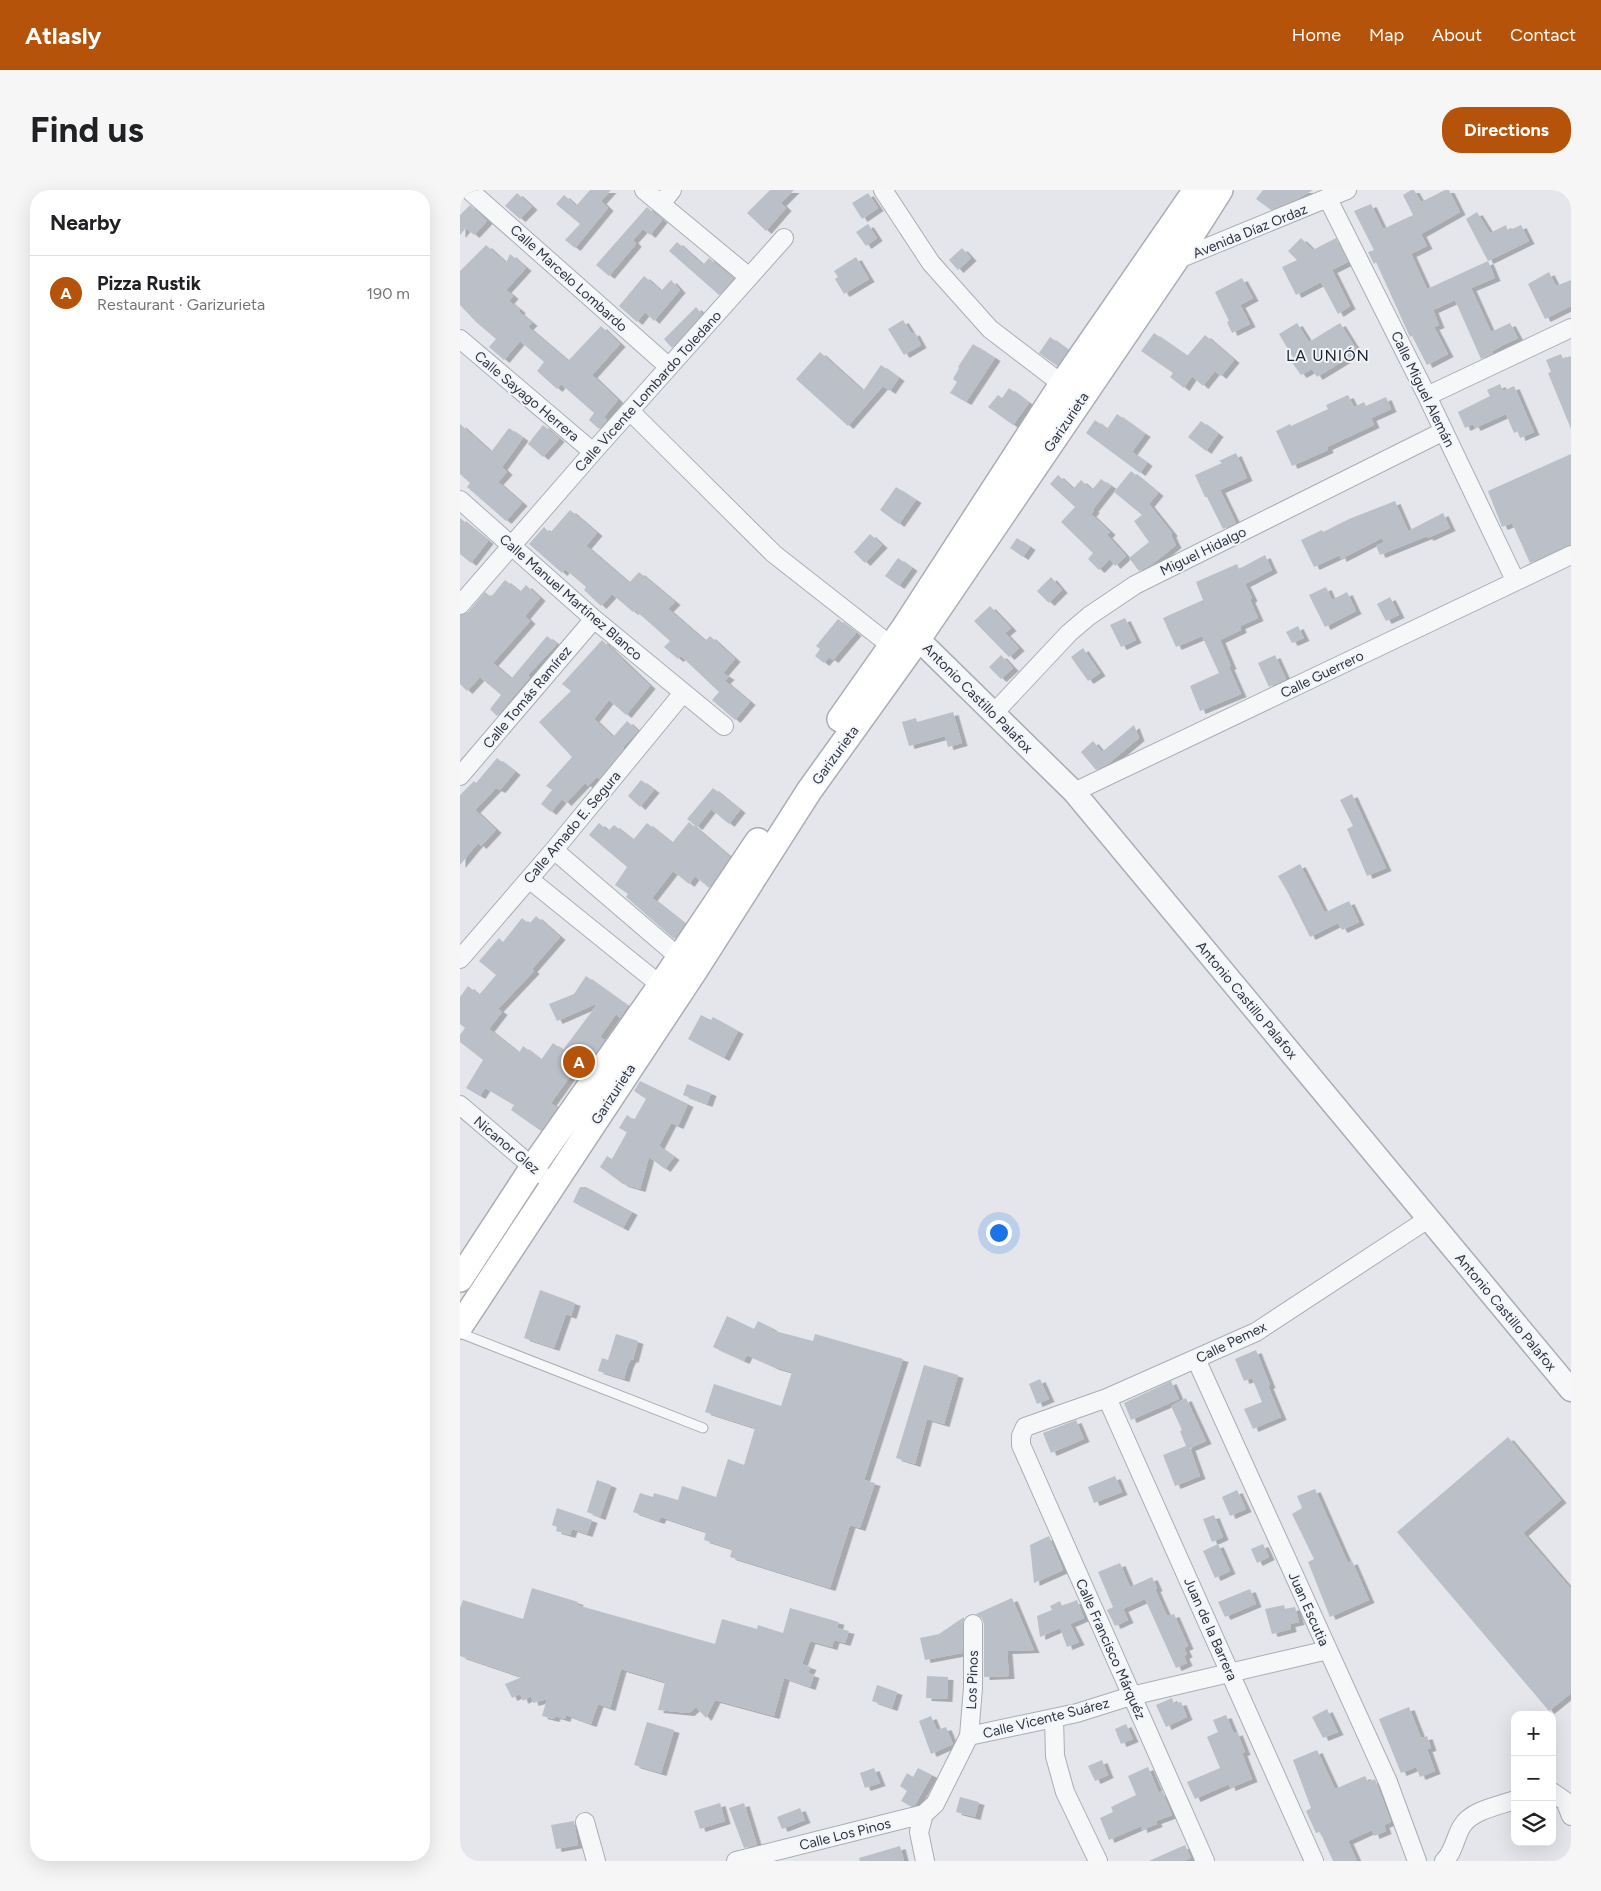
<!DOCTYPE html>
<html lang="en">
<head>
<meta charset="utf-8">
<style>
  :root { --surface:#fff; --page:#f6f6f6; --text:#202124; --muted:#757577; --line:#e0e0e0; --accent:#b45309 }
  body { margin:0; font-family:Figtree,sans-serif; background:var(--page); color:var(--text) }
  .controls { position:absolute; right:15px; bottom:15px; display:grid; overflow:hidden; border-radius:10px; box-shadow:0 5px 20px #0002 }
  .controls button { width:45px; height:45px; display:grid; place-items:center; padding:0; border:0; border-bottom:1px solid var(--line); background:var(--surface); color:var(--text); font:25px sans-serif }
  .you { position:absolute; left:538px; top:1042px; width:18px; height:18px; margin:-12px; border:4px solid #fff; border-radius:50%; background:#1a73e8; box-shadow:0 0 0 8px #1a73e833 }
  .badge { display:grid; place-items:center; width:32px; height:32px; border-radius:50%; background:var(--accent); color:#fff; font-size:16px; font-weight:700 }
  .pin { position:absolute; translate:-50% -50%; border:2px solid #fff; box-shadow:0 1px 5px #0006 }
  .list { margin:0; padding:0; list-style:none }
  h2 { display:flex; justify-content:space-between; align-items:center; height:65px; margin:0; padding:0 20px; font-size:21px }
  h2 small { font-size:16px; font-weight:400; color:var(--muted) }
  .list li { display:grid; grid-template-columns:32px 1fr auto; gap:15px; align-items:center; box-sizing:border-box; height:75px; padding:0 20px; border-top:1px solid var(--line) }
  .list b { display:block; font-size:19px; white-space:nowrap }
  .list p { margin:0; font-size:16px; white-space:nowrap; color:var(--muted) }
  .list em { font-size:16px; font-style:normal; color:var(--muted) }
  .icon { flex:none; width:28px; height:28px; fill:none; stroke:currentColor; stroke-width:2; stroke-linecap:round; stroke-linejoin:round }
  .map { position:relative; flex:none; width:1111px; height:1671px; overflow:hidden; border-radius:20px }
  header { display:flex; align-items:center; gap:30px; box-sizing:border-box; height:70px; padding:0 25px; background:var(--accent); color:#fff }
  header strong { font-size:24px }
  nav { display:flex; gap:28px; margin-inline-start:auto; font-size:18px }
  .intro { display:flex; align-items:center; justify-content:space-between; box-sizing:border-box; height:120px; padding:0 30px }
  h1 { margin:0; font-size:35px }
  .button { padding:12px 22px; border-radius:20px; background:var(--accent); color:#fff; font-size:18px; font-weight:700 }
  main { display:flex; gap:30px; padding:0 30px }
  aside { flex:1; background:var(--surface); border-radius:20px; box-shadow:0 5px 20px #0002 }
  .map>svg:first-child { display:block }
  .building { fill:#bbbfc8; filter:url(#shadow) }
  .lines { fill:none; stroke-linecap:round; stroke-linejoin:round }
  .service-casing { stroke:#a9adb5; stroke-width:11 }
  .minor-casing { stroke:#a9adb5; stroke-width:20 }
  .tertiary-casing { stroke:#a9adb5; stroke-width:25 }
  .secondary-casing { stroke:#a9adb5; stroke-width:28 }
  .service { stroke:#f6f7f9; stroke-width:9 }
  .minor { stroke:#f6f7f9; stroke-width:18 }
  .tertiary { stroke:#f6f7f9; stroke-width:22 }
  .secondary { stroke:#fff; stroke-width:25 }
  .labels { text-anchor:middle; stroke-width:4; stroke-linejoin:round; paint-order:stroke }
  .street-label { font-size:14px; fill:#2b3343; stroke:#f3f5f8 }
  .quarter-label { font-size:16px; letter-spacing:1px; fill:#1d2434; stroke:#f3f5f8 }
</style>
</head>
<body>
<header>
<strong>Atlasly</strong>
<nav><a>Home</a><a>Map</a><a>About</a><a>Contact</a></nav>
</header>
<div class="intro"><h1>Find us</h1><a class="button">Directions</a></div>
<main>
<aside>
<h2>Nearby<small></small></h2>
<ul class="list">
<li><span class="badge">A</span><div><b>Pizza Rustik</b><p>Restaurant · Garizurieta</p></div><em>190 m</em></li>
</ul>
</aside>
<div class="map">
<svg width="1111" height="1671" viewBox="0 0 1111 1671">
  <defs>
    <filter id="shadow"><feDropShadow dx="5.5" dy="3" stdDeviation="0" flood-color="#0004"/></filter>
  </defs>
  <rect width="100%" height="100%" fill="#e4e6eb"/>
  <path class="building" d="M130,0H151L141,11L148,18L115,58L105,50L120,34L96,14L104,5L116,16Z
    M310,0H334L321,13L326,18L306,41L287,23Z
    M803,0H853L837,9L811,20L796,9Z
    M951,0H954L961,12L985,0H989L1000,22L961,44L967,56L951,64L967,99L1028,71L1006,29L1017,22L1030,43L1046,35L1048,41L1061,35L1069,51L1028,71L1035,88L1011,98L1031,142L1050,133L1058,148L1041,156L1033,161V163L1021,169L995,110L973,120L979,135L974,137L988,164L967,175L952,146L950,147L916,72L914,74L908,62L914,60L894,21L911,14L923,39L953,25L943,5Z
    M57,3L72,17L60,29L45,16Z
    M408,3L418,18L402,29L392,13Z
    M10,15L27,31L14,45L6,38L0,45V25Z
    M187,17L202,30L190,45L183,39L173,50L176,54L149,86L136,75Z
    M408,34L417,48L406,56L396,42Z
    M841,48L853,60L876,48L888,72L872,80L890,116L878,124L861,92L836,105L822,77L837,70L828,61Z
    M217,52L243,75L249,68L273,89L259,105L209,61Z
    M26,55L46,73L50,64L66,78L46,100L53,106L49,111L60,120L59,122L72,133L68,137L108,171L141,136L160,154L132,185L158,210L144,227L147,230L139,239L129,230L134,223L101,194L97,199L77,181L84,172L60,151L44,170L29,157L36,149L16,132L0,115V81Z
    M502,58L511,68L498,80L489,70Z
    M396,67L409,89L384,104L375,89L378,87L374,81Z
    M1089,82L1096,96L1111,90V116L1085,129L1068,94Z
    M184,86L201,101L211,90L220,100L194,131L185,122L177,132L159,116Z
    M782,88L793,108L780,115L790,134L772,143L767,132L769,131L755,102Z
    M236,117L242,124L212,158L204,149Z
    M443,130L452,144L454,142L461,155L444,165L428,139Z
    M837,133L849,152L880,133L898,162L857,187L852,179L841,185L831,171L834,169L819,144Z
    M694,143L727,166L745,145L774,170L761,186L755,181L743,196L732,186L724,198L710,187L713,183L681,161Z
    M590,147L608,160L597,176L579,163Z
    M513,154L535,168L506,212L490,203L497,192L493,189L499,178L498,177Z
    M360,162L403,201L421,175L439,188L430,201L423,196L388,236L336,189Z
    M1101,164L1103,169L1111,166V239L1088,183L1091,182L1086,170Z
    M1040,194L1043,201L1054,196L1074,242L1060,248L1058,241L1054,243L1046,224L1015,238L1013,234L1005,238L998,222L1030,206L1027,200Z
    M549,198L569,213L553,235L528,217L538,205L542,208Z
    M888,205L894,217L904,212L906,216L926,207L931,219L911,228L914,235L867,257L868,260L832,276L816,241L830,234L831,236L868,219L866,215Z
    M657,224L685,244L672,262L687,273L680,283L626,243L635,230L647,239Z
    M741,231L758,244L746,261L728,247Z
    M0,234L31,262L49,238L63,248L42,277L47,282L38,292L62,313L46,331L7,297L10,293L0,284Z
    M83,235L99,249L83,267L68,254Z
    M776,263L787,288L760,300L776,333L763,339L747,307H745L735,285L762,273L759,271Z
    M1111,264V354L1070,373L1052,333L1042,337L1028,301Z
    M671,281L698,303L689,314L712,343L711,345L716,355L691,375L679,381L669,368L689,352L674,331L682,325L654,302Z
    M598,285L613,299L621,290L632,300L641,289L651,296L633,319L634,320L631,324L650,342L647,345L666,366L655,376L650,369L639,380L628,369L633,363L601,332L615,317L590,294Z
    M436,297L456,310L439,334L420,320Z
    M935,311L948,341L983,323L990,338L968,348L967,346L920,365L916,356L924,352L922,348L881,369L880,365L854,377L841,350L862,340L863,342L889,329Z
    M110,320L137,343L126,356L169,393L179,382L215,412L208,419L245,451L250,446L275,469L263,483L269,487L265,491L290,512L275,530L252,510L259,502L221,466L218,469L204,457L210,451L175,420L173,422L152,404L141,416L124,400L126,397L105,379L102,383L69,354L84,337L90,343Z
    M0,328L28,351L11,373L0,364Z
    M410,344L422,355L405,373L394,362Z
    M557,348L570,357L563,367L550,358Z
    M805,365L812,380L785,394L792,408L790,410L798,428L780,436L781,440L760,450L771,476L769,477L781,504L740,521L730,496L759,483L742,446L716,457L703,428L743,410L736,392L777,374L779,379Z
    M438,368L452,378L439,396L425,386Z
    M591,387L602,400L589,413L577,401Z
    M45,390L60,402L66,395L80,408L65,426L70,431L33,473L51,489L87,446L97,454L68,485L70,487L37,526L30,519L41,505L20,487L7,501L0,494V425L8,422L25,402L31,407Z
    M866,397L872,410L887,402L896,421L865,437L849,405Z
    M930,407L939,425L926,431L917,414Z
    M530,416L551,438L545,443L559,458L549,467L514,431Z
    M665,428L676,450L661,457L650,435Z
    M378,429L396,443L373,470L369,467L364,473L355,466L360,459L356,456Z
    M838,436L844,448L832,453L826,442Z
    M142,450L190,496L166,525L149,510L134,529L153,547L167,531L178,541L163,557L164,558L139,589L137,587L128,596L125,593L106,613L102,609L91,622L81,614L92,600L86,596L112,567L79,532L111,501L102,494Z
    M623,458L640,483L628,491L611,467Z
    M541,465L553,478L541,489L529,477Z
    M815,465L826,489L809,497L798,473Z
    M493,522L502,553L488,557L485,546L449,556L442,532L456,528L457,532Z
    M674,535L679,548L648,574L636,580L621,562L633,551L642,562Z
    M37,568L55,582L40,600L36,598L15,620L36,640L21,656L18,653L0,675V605L14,591L16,593Z
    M181,590L194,600L180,617L168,606Z
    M253,598L280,620L269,634L251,619L237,637L227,629Z
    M892,604L926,678L907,686L887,639L893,636L880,610Z
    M229,632L270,667L249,698L235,686L229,694L213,681L192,708L225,734L214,749L166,707L168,704L155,695L167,677L129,645L139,633L148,641L154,635L173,650L187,633L212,653Z
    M840,674L864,721L866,722L889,711L899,732L882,740L878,733L850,747L827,701L818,686Z
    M76,726L100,747L72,779L74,781L38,819L42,822L29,839L59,863L63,856L81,870L93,853L103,860L138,813L97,831L89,814L114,804L126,786L168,816L160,828L156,824L140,847L145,850L117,889L111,885L91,913L97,918L81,941L51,920L54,915L25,898L20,906L6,898L23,870L0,852V845L5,838L0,834V807L8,796L19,805L36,785L19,771L39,748L43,752L62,728L69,734Z
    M241,825L251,830L253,827L278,841L264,868L228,849Z
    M180,891L228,914L218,936L211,933L199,956L214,967L205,979L189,967L180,999L163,994L140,977L147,966L152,969L167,942L159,938L167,925L174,930L186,909L174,901Z
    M227,894L251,903L247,914L223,905Z
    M120,997H126L172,1022L163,1038L113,1012Z
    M80,1100L115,1113L111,1126L106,1124L94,1158L64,1148Z
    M267,1126L294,1139L298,1131L312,1138L311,1140L353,1151L355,1144L443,1169L404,1290L415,1293L400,1338L390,1335L370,1398L270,1367L272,1359L244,1350L246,1342L201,1327L199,1331L173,1322L180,1303L193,1307L194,1303L218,1310L222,1296L256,1307L268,1269L284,1275L295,1238L245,1222L254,1194L321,1216L332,1182L314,1177L287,1165L284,1171L253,1157Z
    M156,1144L178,1151L173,1170L171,1169L168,1175L164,1189L138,1181L142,1168L148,1170Z
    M796,1160L810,1195L808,1196L821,1227L793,1239L784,1219L802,1212L792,1188L784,1191L775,1169Z
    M464,1175L498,1185L484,1234L467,1229L455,1274L436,1268Z
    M580,1189L589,1209L577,1214L569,1194Z
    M711,1191L719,1209L671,1230L664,1213Z
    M726,1208L746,1251L730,1258L740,1286L715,1296L703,1265L726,1256L720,1241L722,1240L711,1216Z
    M616,1230L624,1249L591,1263L583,1243Z
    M1048,1247L1101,1310L1063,1343L1111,1399V1503L1089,1521L937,1342Z
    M655,1286L662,1302L634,1313L628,1297Z
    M137,1290L151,1295L140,1327L127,1322Z
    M855,1299L888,1373L892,1371L909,1410L870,1427L848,1372L854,1369L832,1324L842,1318L837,1306Z
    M777,1300L786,1319L770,1326L762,1307Z
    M97,1318L132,1330L127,1344L112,1339L110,1345L96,1341L97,1337L92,1335Z
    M754,1325L763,1347L752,1352L743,1329Z
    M589,1346L603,1380L574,1393L570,1355Z
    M758,1354L770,1381L755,1388L743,1361Z
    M803,1354L809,1367L797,1373L791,1359Z
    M660,1373L670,1397L692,1387L697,1398L695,1399L707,1426L714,1424L728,1456L724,1458L727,1464L724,1466L727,1473L716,1478L685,1409L663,1419L668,1430L655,1436L647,1420L653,1417L638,1382Z
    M72,1398L118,1412L117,1415L255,1454L262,1429L297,1439L298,1435L323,1443L330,1418L379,1432L377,1438L389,1441L385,1453L374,1450L372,1457L350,1451L342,1474L351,1477L348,1483L354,1485L350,1497L324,1488L314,1526L255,1510L246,1528L236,1517L229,1523L198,1520L205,1492L161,1479L150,1518L138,1514L131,1534L106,1525L105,1529L95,1526L94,1529L82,1526L87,1509L73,1513L71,1506L63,1511L60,1504L52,1508L45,1494L62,1487L0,1466V1418L3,1410L63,1429Z
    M790,1399L796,1414L765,1427L758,1412Z
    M552,1408L574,1460L547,1461L549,1486L524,1487V1434L522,1428L516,1424Z
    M617,1410L624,1428L610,1434L619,1452L607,1457L600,1438L580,1447L577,1426L592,1420L590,1416L600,1411L602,1416Z
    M824,1415L825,1419L835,1417L839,1432L830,1434L831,1439L812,1444L805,1419Z
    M504,1427L502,1463L465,1470L460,1448L479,1444Z
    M467,1486L488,1487L487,1509L466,1508Z
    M417,1495L437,1502L432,1518L412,1511Z
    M712,1508L714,1514L721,1512L727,1527L706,1537L696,1515Z
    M949,1517L961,1548L967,1546L971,1558L967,1559L975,1581L960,1587L956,1577L941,1583L919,1529Z
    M867,1519L878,1542L863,1548L852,1527Z
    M766,1525L774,1544L777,1542L785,1562L782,1563L792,1589L770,1598L769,1594L735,1609L727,1592L760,1578L747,1547L758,1542L753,1530Z
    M471,1526L477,1540L486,1537L493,1554L471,1564L459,1531Z
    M187,1532L214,1540L201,1583L174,1575Z
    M666,1534L673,1549L661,1554L655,1539Z
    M857,1560L875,1599L905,1586L908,1592L915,1589L931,1632L924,1635L926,1641L914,1646L912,1640L888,1651L897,1671H873L860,1642L856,1643L846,1621L851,1618L833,1570Z
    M642,1570L648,1585L635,1591L628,1576Z
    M688,1577L699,1603L702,1601L712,1625L696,1631L697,1634L682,1640L681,1636L649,1650L640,1628L653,1622L651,1617L676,1605L668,1586Z
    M414,1578L420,1593L405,1598L400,1583Z
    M458,1578L472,1585L455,1615L451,1616L441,1611L447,1601L440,1596L447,1583L453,1587Z
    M500,1607L519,1612L515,1627L496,1622Z
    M260,1613L265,1631L240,1639L234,1621Z
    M284,1613L297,1655L284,1658L269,1618Z
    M340,1618L345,1630L322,1639L317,1627Z
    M114,1631L118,1655L96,1659L91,1635Z
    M725,1655L731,1668L723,1671H689Z
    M440,1656L444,1671H400L399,1668Z"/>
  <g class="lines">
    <defs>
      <path id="service" d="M0,1143L243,1238"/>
      <path id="minor" d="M9,0L209,177
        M184,0L289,87
        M423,0L471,73L530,139L602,194
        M868,9L967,206L1055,390
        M201,14L212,0
        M714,71L887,0
        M0,149L133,262
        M967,206L1111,138
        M170,221L314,364L439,462
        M0,310L134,429L264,536
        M0,415L133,262L324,48
        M533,524L609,443L629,426L675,395L984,241
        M0,586L134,429
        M614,602L1111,365
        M94,660L227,774
        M69,689L209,802
        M0,769L94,660L223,503
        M0,915L82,985
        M736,1169L928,1592L957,1671
        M647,1208L854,1671
        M594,1528L595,1566L605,1602L638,1671
        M509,1546L617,1523L671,1506L868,1460
        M1092,1602L1105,1611L1111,1626
        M464,1624L459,1642L465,1671
        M125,1632L136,1671
        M276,1671L464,1624L475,1614L509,1546L513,1498V1434
        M745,1671L561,1255V1246L565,1237L647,1208L796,1142L968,1029
        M984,1671C994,1662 995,1647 1002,1636C1012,1620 1038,1616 1055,1610"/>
      <path id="tertiary" d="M445,439L458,449L614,602L1111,1200"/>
      <path id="secondary" d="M380,529L444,438L602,194L736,0
        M0,1089L73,977L201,795L298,651
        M0,1136L235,780L349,601L458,449L715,71L760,0"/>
    </defs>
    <use href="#service" class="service-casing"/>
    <use href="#minor" class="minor-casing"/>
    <use href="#tertiary" class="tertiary-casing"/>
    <use href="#secondary" class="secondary-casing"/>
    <use href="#service" class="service"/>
    <use href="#minor" class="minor"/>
    <use href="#tertiary" class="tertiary"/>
    <use href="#secondary" class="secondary"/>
  </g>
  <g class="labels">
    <g class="street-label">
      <text transform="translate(790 41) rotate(-22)" y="5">Avenida Díaz Ordaz</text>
      <text transform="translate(109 88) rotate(42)" y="5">Calle Marcelo Lombardo</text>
      <text transform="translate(963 199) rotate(64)" y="5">Calle Miguel Alemán</text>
      <text transform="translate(188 201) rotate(-48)" y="5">Calle Vicente Lombardo Toledano</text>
      <text transform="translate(67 206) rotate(40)" y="5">Calle Sayago Herrera</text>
      <text transform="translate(606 232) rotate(-56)" y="5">Garizurieta</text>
      <text transform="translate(743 361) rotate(-26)" y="5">Miguel Hidalgo</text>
      <text transform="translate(111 407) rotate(41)" y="5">Calle Manuel Martínez Blanco</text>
      <text transform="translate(862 484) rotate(-26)" y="5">Calle Guerrero</text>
      <text transform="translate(67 507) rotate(-50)" y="5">Calle Tomás Ramírez</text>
      <text transform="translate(518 508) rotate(45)" y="5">Antonio Castillo Palafox</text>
      <text transform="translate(375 565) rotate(-54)" y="5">Garizurieta</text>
      <text transform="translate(112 637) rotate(-50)" y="5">Calle Amado E. Segura</text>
      <text transform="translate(787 810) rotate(50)" y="5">Antonio Castillo Palafox</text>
      <text transform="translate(153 904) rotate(-57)" y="5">Garizurieta</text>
      <text transform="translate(47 955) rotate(40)" y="5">Nicanor Glez</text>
      <text transform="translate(1046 1122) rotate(50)" y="5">Antonio Castillo Palafox</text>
      <text transform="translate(771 1152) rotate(-26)" y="5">Calle Pemex</text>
      <text transform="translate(849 1419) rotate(66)" y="5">Juan Escutia</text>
      <text transform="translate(751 1439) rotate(66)" y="5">Juan de la Barrera</text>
      <text transform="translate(651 1459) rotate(66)" y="5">Calle Francisco Márquéz</text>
      <text transform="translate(512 1490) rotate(-88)" y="5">Los Pinos</text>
      <text transform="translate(586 1528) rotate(-14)" y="5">Calle Vicente Suárez</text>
      <text transform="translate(385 1644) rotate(-14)" y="5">Calle Los Pinos</text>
    </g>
    <g class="quarter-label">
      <text x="868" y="171">LA UNIÓN</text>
    </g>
  </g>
</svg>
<div class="controls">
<button>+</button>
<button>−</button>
<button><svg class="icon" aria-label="layers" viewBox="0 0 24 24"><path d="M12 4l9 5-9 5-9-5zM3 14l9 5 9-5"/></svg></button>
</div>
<div class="you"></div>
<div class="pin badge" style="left:119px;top:872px">A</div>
</div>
</main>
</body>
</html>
